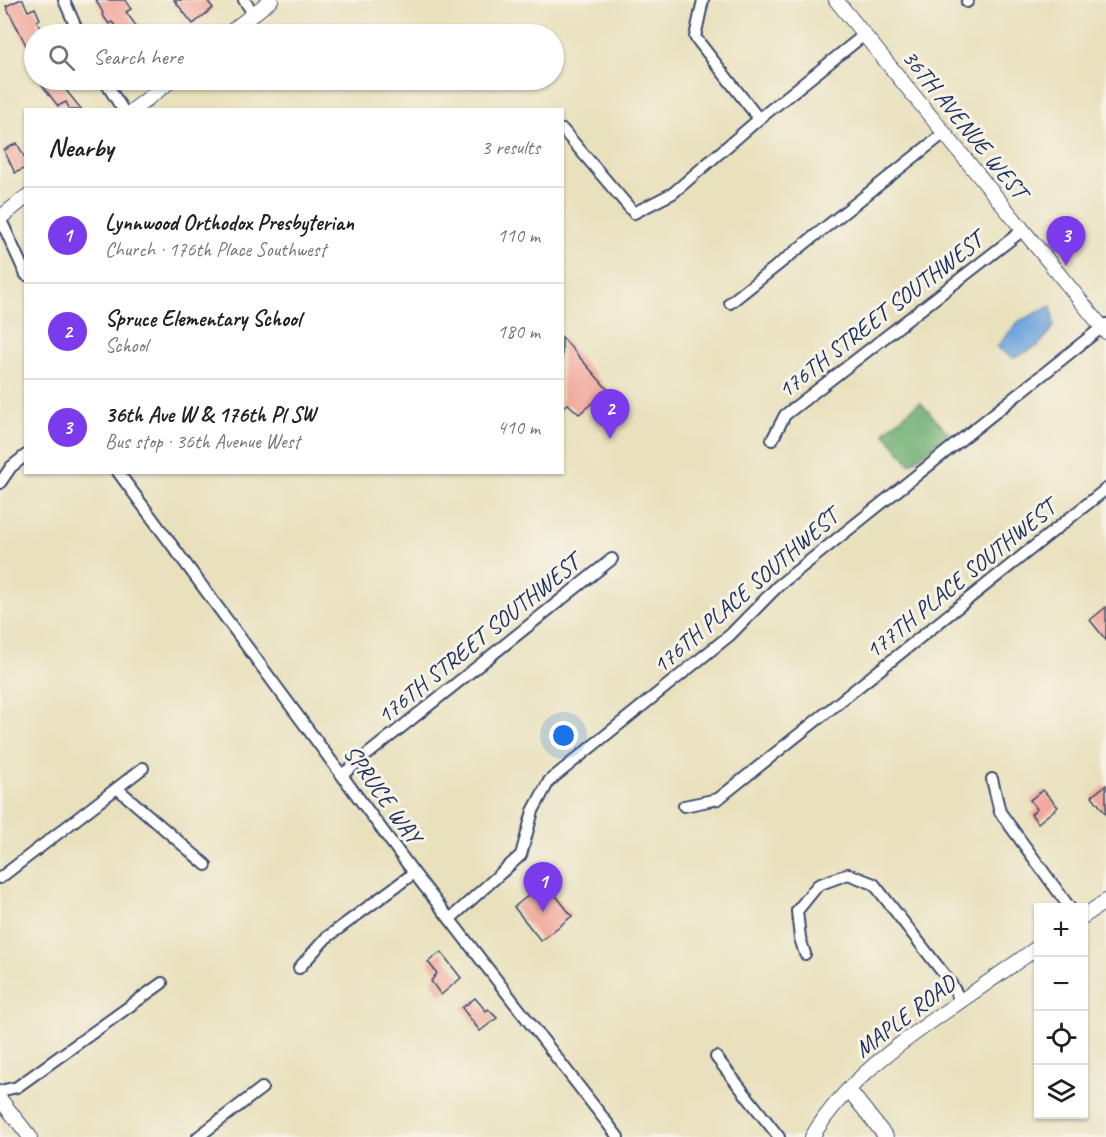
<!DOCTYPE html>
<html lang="en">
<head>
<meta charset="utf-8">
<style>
  :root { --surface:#fff; --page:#f2f2f2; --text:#222; --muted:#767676; --line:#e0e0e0; --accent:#7c3aed }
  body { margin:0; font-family:Caveat,sans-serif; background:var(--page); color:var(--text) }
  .controls { position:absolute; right:18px; bottom:18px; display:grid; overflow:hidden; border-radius:0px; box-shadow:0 2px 4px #0004 }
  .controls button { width:54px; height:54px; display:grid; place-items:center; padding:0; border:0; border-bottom:2px solid var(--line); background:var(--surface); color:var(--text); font:30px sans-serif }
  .you { position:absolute; left:564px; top:736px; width:21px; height:21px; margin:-15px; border:4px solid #fff; border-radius:50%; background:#1a73e8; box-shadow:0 0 0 9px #1a73e833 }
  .badge { display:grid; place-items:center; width:39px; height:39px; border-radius:50%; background:var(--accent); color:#fff; font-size:20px; font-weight:700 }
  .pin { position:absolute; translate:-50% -50px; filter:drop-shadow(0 2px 3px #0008) }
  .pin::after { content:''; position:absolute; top:32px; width:21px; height:18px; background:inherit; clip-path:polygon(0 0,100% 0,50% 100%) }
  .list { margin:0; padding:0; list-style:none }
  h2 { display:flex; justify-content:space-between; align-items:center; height:78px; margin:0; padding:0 24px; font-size:26px }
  h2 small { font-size:20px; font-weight:400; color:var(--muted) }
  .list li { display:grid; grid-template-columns:39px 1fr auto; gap:18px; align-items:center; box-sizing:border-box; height:96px; padding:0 24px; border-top:2px solid var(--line) }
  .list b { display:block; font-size:22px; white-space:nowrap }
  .list p { margin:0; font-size:20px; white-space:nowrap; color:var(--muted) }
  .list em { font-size:20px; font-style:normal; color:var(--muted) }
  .icon { flex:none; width:33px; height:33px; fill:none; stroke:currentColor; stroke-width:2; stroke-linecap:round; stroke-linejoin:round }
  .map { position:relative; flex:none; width:1106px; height:1137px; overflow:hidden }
  .search { position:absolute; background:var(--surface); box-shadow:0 2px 4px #0004; left:24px; top:24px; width:540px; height:66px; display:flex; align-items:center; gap:15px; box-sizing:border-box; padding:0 21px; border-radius:33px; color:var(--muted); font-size:22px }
  .panel { position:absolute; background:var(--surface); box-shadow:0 2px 4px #0004; left:24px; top:108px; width:540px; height:366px; border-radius:0px }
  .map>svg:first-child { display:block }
  .forest { fill:#6cad71; stroke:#446e68; stroke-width:1.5 }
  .water { fill:#6fa4dc; stroke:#456a9d; stroke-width:1.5 }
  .building { fill:#f2a89b }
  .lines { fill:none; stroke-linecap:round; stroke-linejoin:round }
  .street-casing { stroke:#3a4a6c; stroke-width:14 }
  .secondary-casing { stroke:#3a4a6c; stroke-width:16 }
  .street { stroke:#fff; stroke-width:10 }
  .secondary { stroke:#fff; stroke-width:14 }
  .labels { text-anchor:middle; stroke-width:6; stroke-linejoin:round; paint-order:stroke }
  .street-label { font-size:24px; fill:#1b2f5e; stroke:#f7f3e8 }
</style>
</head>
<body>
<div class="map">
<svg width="1106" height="1137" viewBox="0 0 1106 1137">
  <rect width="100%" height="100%" fill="#f7f3e8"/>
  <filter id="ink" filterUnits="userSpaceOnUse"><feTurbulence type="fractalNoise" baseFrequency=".0167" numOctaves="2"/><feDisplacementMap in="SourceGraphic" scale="12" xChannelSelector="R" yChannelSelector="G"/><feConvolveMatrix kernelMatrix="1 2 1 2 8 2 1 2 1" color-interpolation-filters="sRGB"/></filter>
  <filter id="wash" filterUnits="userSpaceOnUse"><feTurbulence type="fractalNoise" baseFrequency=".008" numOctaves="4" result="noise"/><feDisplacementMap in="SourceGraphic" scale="24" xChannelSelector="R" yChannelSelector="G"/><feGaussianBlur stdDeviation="1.35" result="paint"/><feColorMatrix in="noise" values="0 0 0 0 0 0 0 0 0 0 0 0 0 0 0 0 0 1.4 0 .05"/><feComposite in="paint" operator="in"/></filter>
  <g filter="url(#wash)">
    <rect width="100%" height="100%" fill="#e9e1bd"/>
    <path class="forest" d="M920,402L949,434L910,464L884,432Z"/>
    <path class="water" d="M1051,306L1054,326L1038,346L1013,358L997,347L1019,321Z"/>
    <g id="blocks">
      <path class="building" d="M19,0H23L28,11L35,8L40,19L37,21L44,34H34V45L28,49L6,6Z
        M96,0H125L131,9L126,12L142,34H122L112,22L109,24L102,14L103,13Z
        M174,0H207L213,8L193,24Z
        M38,80H62L67,87L65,89L82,110H70L66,102L58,106Z
        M17,143L26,160V168L15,173L4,150Z
        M562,337L608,390L579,414L568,404L562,408Z
        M1106,607V640L1090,620Z
        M1106,785V814L1092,796Z
        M1043,790L1058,807L1038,823L1031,814L1037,809L1030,800Z
        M545,882L572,916L541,941L514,907Z
        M441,952L461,978L441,995L431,981L437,973L428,962Z
        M475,998L486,1011L488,1009L497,1018L480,1031L462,1008Z"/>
    </g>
  </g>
  <g filter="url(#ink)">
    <use href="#blocks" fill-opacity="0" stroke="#3a4a6c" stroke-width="1.5"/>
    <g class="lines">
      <defs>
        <path id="street" d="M64,0L79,34
          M244,0L254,14
          M703,0L695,37L759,119
          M967,2L968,0
          M104,80L123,110
          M563,130L634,213L673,193L759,119L864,35
          M0,218L26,275
          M730,303L943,134
          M772,440L785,415L1023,230
          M118,472L414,873L618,1137
          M0,483L11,467L26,455
          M343,774L612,559
          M992,779L1000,812L1070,908
          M118,789L206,865
          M684,806L718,799L1106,489
          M0,878L143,768
          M450,919L521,855L533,811L549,781L730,635L778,586L1106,324
          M805,954L800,938L797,911L818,885L848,874L874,884L950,982L961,1001
          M299,968L326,938L414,873
          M716,1057L779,1137
          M0,1091L17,1087L162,983
          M198,1137L262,1088"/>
        <path id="secondary" d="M836,0L1106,332
          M228,34L271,0
          M133,110L172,80
          M0,218L26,197
          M1084,916L1106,901
          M849,1090L886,1137
          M0,1099L30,1137
          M812,1137C845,1081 900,1043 952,1007C981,987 1010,967 1038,947"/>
      </defs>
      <use href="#street" class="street-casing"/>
      <use href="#secondary" class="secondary-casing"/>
      <use href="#street" class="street"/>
      <use href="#secondary" class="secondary"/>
    </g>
  </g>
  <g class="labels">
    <g class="street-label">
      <text transform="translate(965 124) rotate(51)" y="8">36TH AVENUE WEST</text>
      <text transform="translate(880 315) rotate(-38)" y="8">176TH STREET SOUTHWEST</text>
      <text transform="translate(960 579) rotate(-39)" y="8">177TH PLACE SOUTHWEST</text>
      <text transform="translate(745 591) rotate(-41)" y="8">176TH PLACE SOUTHWEST</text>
      <text transform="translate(478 639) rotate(-39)" y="8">176TH STREET SOUTHWEST</text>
      <text transform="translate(383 794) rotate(54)" y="8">SPRUCE WAY</text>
      <text transform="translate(905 1016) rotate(-37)" y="8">MAPLE ROAD</text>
    </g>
  </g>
</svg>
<div class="controls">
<button>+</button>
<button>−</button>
<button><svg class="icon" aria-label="locate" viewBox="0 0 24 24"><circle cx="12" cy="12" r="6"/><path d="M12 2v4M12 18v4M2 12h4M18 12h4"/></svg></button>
<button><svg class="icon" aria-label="layers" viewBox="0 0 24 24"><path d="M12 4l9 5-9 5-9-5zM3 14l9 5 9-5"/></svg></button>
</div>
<div class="you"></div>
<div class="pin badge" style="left:543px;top:912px">1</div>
<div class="pin badge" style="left:610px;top:439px">2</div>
<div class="pin badge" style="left:1066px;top:266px">3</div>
<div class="search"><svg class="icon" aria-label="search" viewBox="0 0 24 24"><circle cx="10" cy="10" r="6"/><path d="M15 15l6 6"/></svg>Search here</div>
<section class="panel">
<h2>Nearby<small>3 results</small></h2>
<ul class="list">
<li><span class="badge">1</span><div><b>Lynnwood Orthodox Presbyterian</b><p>Church · 176th Place Southwest</p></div><em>110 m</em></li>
<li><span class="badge">2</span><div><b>Spruce Elementary School</b><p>School</p></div><em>180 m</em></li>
<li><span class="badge">3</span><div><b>36th Ave W &amp; 176th Pl SW</b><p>Bus stop · 36th Avenue West</p></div><em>410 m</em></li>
</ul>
</section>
</div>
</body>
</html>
